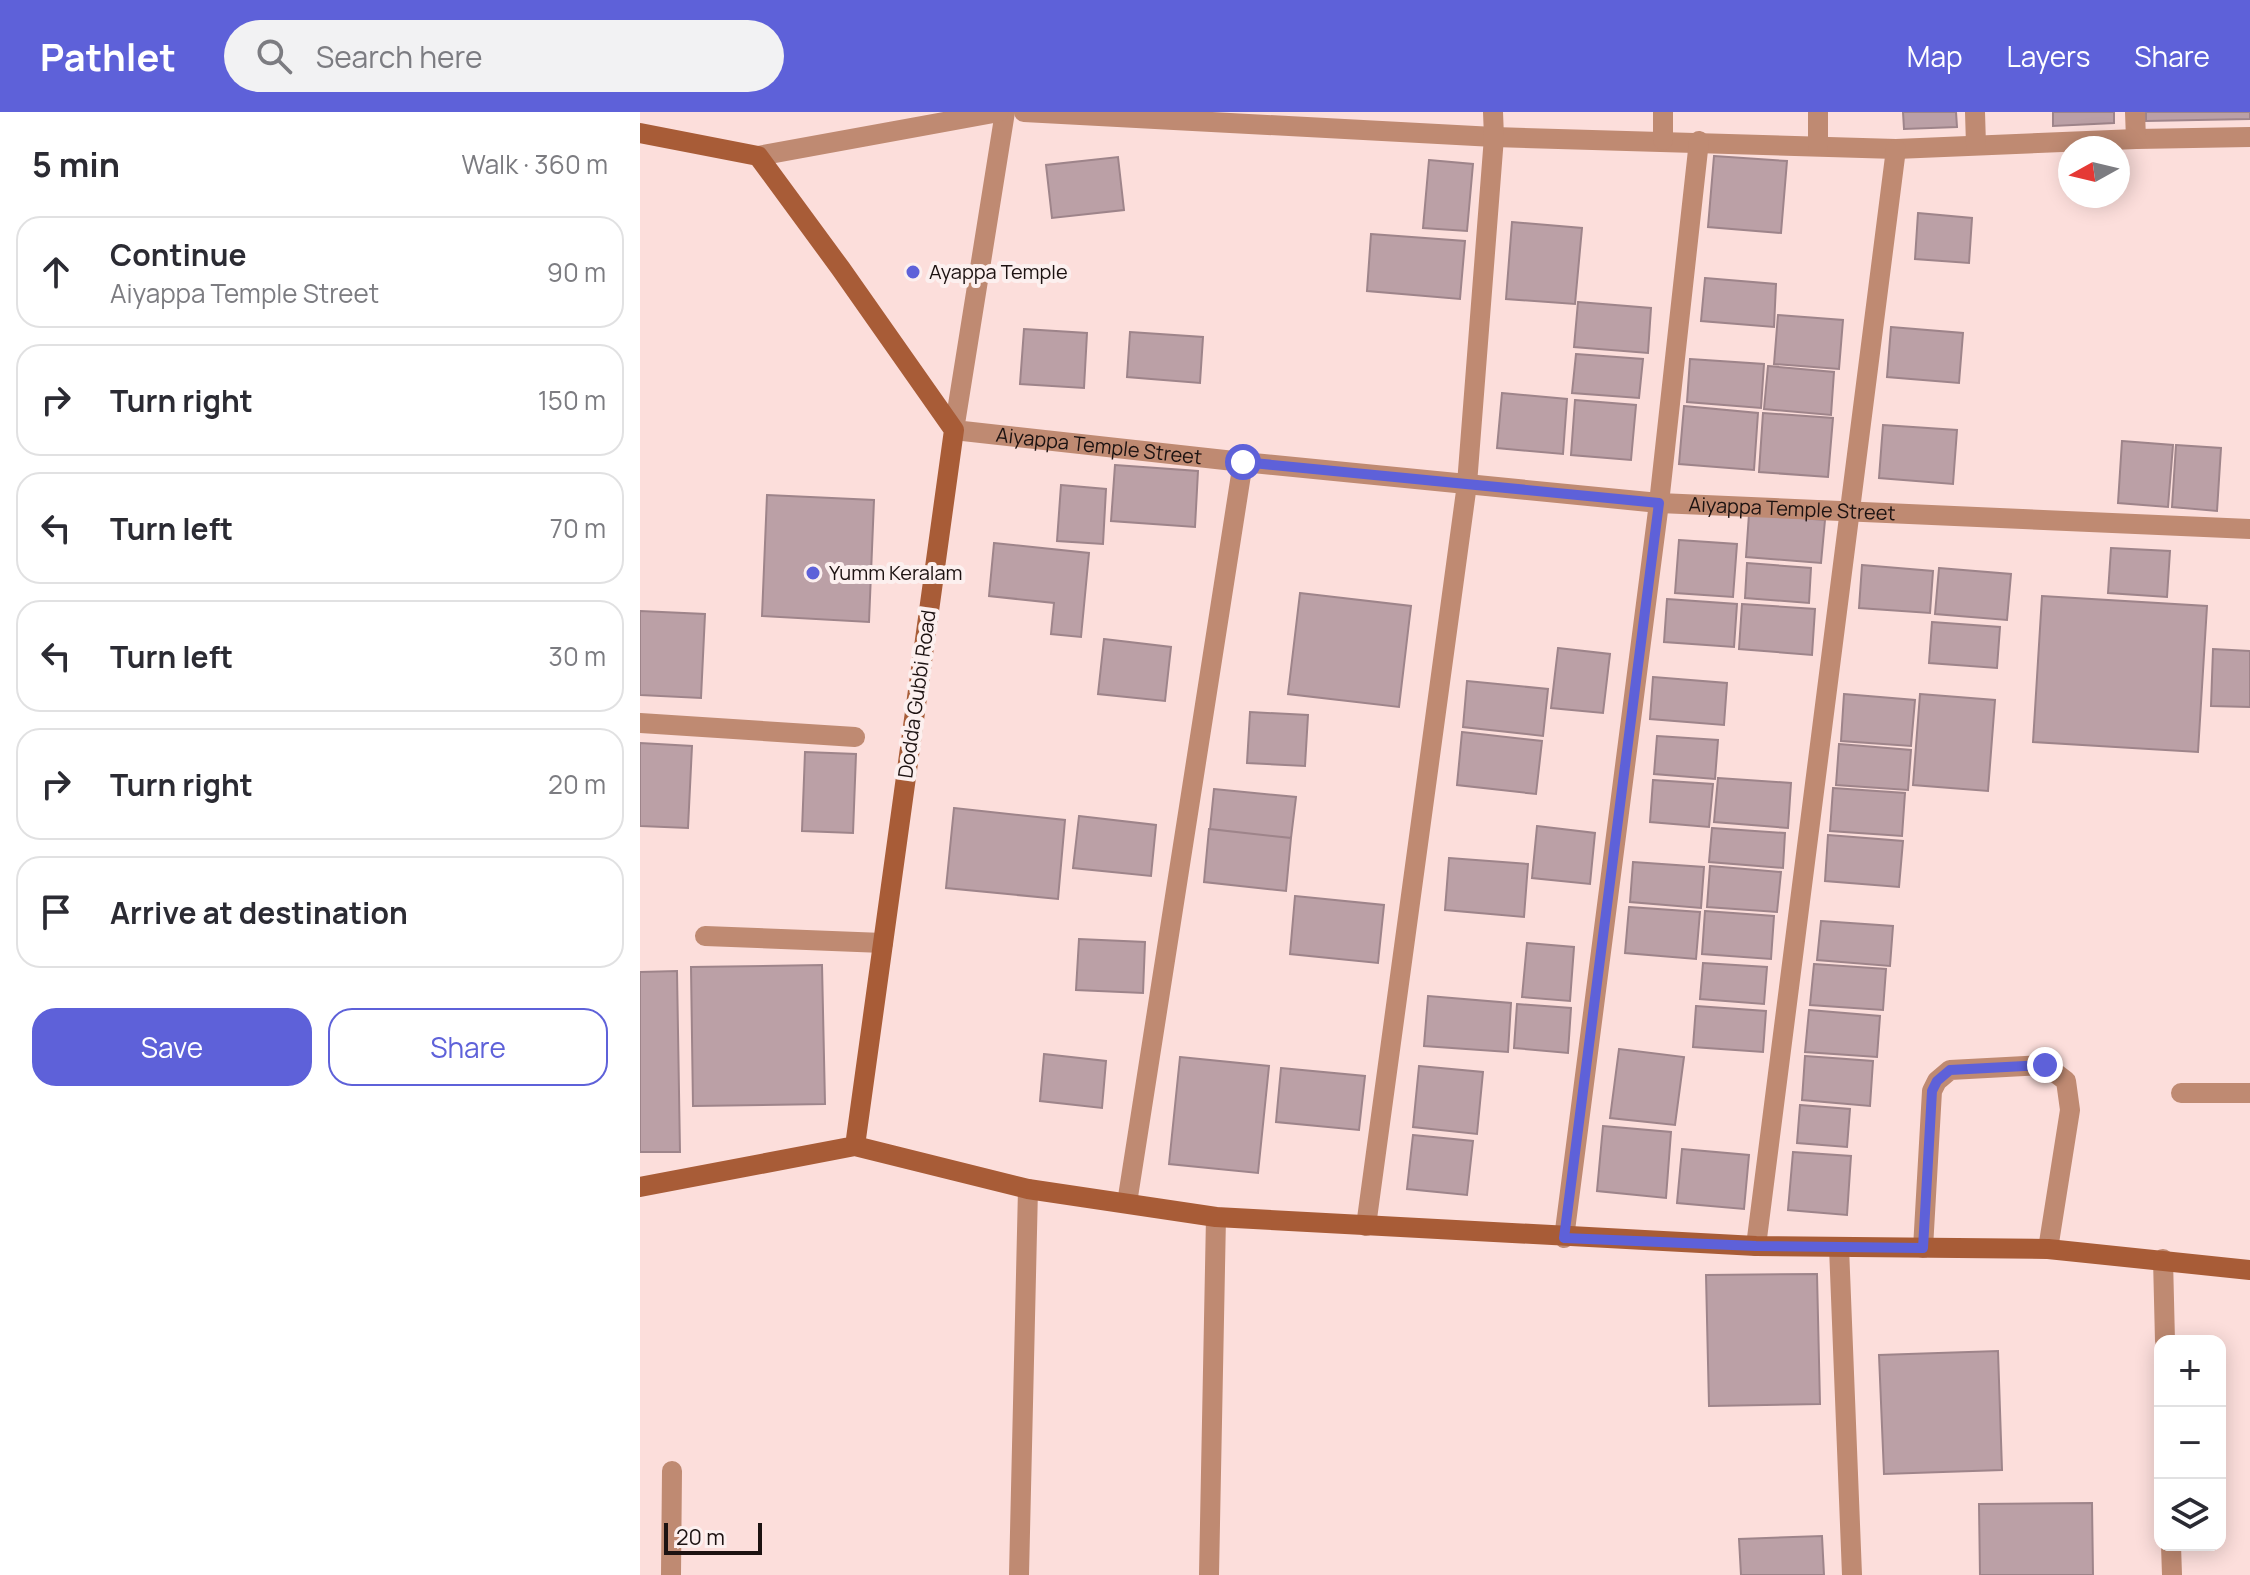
<!DOCTYPE html>
<html lang="en">
<head>
<meta charset="utf-8">
<style>
  :root { --surface:#fff; --page:#f2f2f3; --text:#2b2b33; --muted:#7c7c81; --line:#e1e1e2; --accent:#5e61d9 }
  body { margin:0; font-family:Manrope,sans-serif; background:var(--page); color:var(--text) }
  .controls { position:absolute; right:24px; bottom:24px; display:grid; overflow:hidden; border-radius:16px; box-shadow:0 4px 20px #0003 }
  .controls button { width:72px; height:72px; display:grid; place-items:center; padding:0; border:0; border-bottom:2px solid var(--line); background:var(--surface); color:var(--text); font:40px sans-serif }
  .compass { position:absolute; left:1418px; top:24px; width:72px; height:72px; border-radius:50%; background:var(--surface); box-shadow:0 4px 20px #0003; rotate:262deg }
  .scale { position:absolute; left:24px; bottom:20px; width:98px; box-sizing:border-box; padding-left:8px; border:4px solid #1c1211; border-top:0; font-size:22px; line-height:28px; white-space:nowrap; color:#1c1211; -webkit-text-stroke:6px #fcf0ef; paint-order:stroke }
  .stop { position:absolute; width:24px; height:24px; margin:-18px; border:6px solid #5e61d9; border-radius:50%; background:#fff }
  .stop.end { background:#5e61d9; border-color:#fff; box-shadow:0 2px 8px #0008 }
  .list { margin:0; padding:0; list-style:none }
  h2 { display:flex; justify-content:space-between; align-items:center; height:104px; margin:0; padding:0 32px; font-size:34px }
  h2 small { font-size:26px; font-weight:400; color:var(--muted) }
  .list li { display:grid; grid-template-columns:52px 1fr auto; gap:24px; align-items:center; box-sizing:border-box; height:112px; margin:0 16px 16px; padding:0 16px; border:2px solid var(--line); border-radius:24px }
  .list b { display:block; font-size:30px; white-space:nowrap }
  .list p { margin:0; font-size:26px; white-space:nowrap; color:var(--muted) }
  .list em { font-size:26px; font-style:normal; color:var(--muted) }
  .actions { display:flex; gap:16px; padding:24px 32px }
  .actions a { flex:1; padding:18px 0; border:2px solid var(--accent); border-radius:24px; text-align:center; font-size:28px; color:var(--accent) }
  .actions .main { background:var(--accent); color:#fff }
  .icon { flex:none; width:44px; height:44px; fill:none; stroke:currentColor; stroke-width:2; stroke-linecap:round; stroke-linejoin:round }
  .map { position:relative; flex:none; width:1610px; height:1463px; overflow:hidden }
  header { display:flex; align-items:center; gap:48px; box-sizing:border-box; height:112px; padding:0 40px; background:var(--accent); color:#fff }
  header strong { font-size:38px }
  nav { display:flex; gap:44px; margin-inline-start:auto; font-size:28px }
  .search { width:560px; height:72px; background:var(--page); display:flex; align-items:center; gap:20px; box-sizing:border-box; padding:0 28px; border-radius:44px; color:var(--muted); font-size:30px }
  main { display:flex }
  aside { flex:1; background:var(--surface) }
  .map>svg:first-child { display:block }
  .building { fill:#bba0a6; stroke:#9e848a; stroke-width:2 }
  .lines { fill:none; stroke-linecap:round; stroke-linejoin:round }
  .lane { stroke:#bf8a72; stroke-width:20 }
  .street { stroke:#bf8a72; stroke-width:20 }
  .secondary { stroke:#a85c37; stroke-width:20 }
  .route { stroke:#5e61d9; stroke-width:10 }
  .poi-dot { fill:#5e61d9; stroke:#fcf0ef; stroke-width:3 }
  .labels { text-anchor:middle; stroke-width:8; stroke-linejoin:round; paint-order:stroke }
  .poi-label { font-size:20px; fill:#1c1211; stroke:#fcf0ef; text-anchor:start }
  .street-label { font-size:20px; fill:#1c1211; stroke:#fcf0ef }
</style>
</head>
<body>
<header>
<strong>Pathlet</strong>
<div class="search"><svg class="icon" aria-label="search" viewBox="0 0 24 24"><circle cx="10" cy="10" r="6"/><path d="M15 15l6 6"/></svg>Search here</div>
<nav><a>Map</a><a>Layers</a><a>Share</a></nav>
</header>
<main>
<aside>
<h2>5 min<small>Walk · 360 m</small></h2>
<ul class="list">
<li><svg class="icon" aria-label="ahead" viewBox="0 0 24 24"><path d="M12 20V5M6 11l6-6 6 6"/></svg><div><b>Continue</b><p>Aiyappa Temple Street</p></div><em>90 m</em></li>
<li><svg class="icon" aria-label="right" viewBox="0 0 24 24"><path d="M7 20v-9h11M14 6l5 5-5 5"/></svg><div><b>Turn right</b></div><em>150 m</em></li>
<li><svg class="icon" aria-label="left" viewBox="0 0 24 24"><path d="M17 20v-9H6M10 6l-5 5 5 5"/></svg><div><b>Turn left</b></div><em>70 m</em></li>
<li><svg class="icon" aria-label="left" viewBox="0 0 24 24"><path d="M17 20v-9H6M10 6l-5 5 5 5"/></svg><div><b>Turn left</b></div><em>30 m</em></li>
<li><svg class="icon" aria-label="right" viewBox="0 0 24 24"><path d="M7 20v-9h11M14 6l5 5-5 5"/></svg><div><b>Turn right</b></div><em>20 m</em></li>
<li><svg class="icon" aria-label="arrive" viewBox="0 0 24 24"><path d="M6 21V4h12l-3 4 3 4H6"/></svg><div><b>Arrive at destination</b></div></li>
</ul>
<div class="actions"><a class="main">Save</a><a>Share</a></div>
</aside>
<div class="map">
<svg width="1610" height="1463" viewBox="0 0 1610 1463">
  <rect width="100%" height="100%" fill="#fcdedb"/>
  <path class="building" d="M1263,0H1316L1317,15L1264,17Z
    M1413,0H1474V11L1413,14Z
    M1506,0H1610V7L1506,9Z
    M1074,44L1147,49L1141,121L1068,115Z
    M478,45L484,98L412,106L406,53Z
    M789,48L833,52L827,119L783,116Z
    M1278,101L1332,106L1329,151L1275,147Z
    M872,110L942,116L935,192L866,187Z
    M731,122L825,129L820,187L727,179Z
    M1065,166L1136,172L1134,215L1061,209Z
    M938,190L1011,196L1008,241L934,235Z
    M1138,203L1203,208L1199,257L1134,252Z
    M1251,215L1323,221L1319,271L1247,265Z
    M384,217L447,221L444,276L380,272Z
    M490,220L563,225L560,271L487,265Z
    M936,242L1003,247L999,286L932,281Z
    M1050,247L1124,252L1121,296L1047,290Z
    M1128,254L1194,260L1191,303L1124,297Z
    M862,281L927,287L923,342L857,336Z
    M935,288L996,293L991,348L931,343Z
    M1044,294L1118,301L1114,358L1039,352Z
    M1123,301L1193,306L1188,365L1119,360Z
    M1243,313L1317,318L1313,372L1239,366Z
    M1482,329L1533,333L1528,395L1478,391Z
    M1536,333L1581,336L1577,399L1532,395Z
    M475,353L558,359L555,415L471,409Z
    M421,373L466,377L463,432L417,429Z
    M127,383L234,388L229,510L122,504Z
    M1109,402L1185,408L1181,451L1106,445Z
    M1039,428L1097,432L1093,485L1035,481Z
    M354,431L449,441L441,525L411,522L414,491L349,484Z
    M1471,436L1530,439L1527,485L1468,481Z
    M1107,451L1171,456L1169,491L1105,486Z
    M1222,453L1293,459L1290,501L1219,496Z
    M1299,456L1371,462L1367,508L1295,502Z
    M660,481L771,494L759,595L648,582Z
    M1402,484L1567,494L1558,640L1393,630Z
    M1027,487L1097,492L1094,535L1024,530Z
    M1102,492L1175,497L1172,543L1099,537Z
    M0,499L65,502L61,586L0,583Z
    M1292,510L1360,515L1357,556L1289,551Z
    M464,527L531,535L525,589L458,582Z
    M918,536L970,542L963,601L911,596Z
    M1573,537L1610,539V595L1571,594Z
    M1013,565L1087,571L1084,613L1010,607Z
    M827,569L908,577L903,624L823,615Z
    M1204,582L1275,588L1271,634L1201,629Z
    M1280,582L1355,588L1348,679L1273,673Z
    M610,600L668,603L665,654L607,651Z
    M822,620L902,629L896,682L817,673Z
    M1017,624L1078,628L1075,667L1014,662Z
    M0,631L52,634L48,716L0,714Z
    M1199,632L1271,638L1268,678L1196,673Z
    M165,640L216,642L213,721L162,719Z
    M1078,666L1151,671L1148,716L1074,710Z
    M1013,668L1073,672L1069,715L1010,710Z
    M1193,676L1265,681L1262,724L1190,719Z
    M574,677L656,685L651,726L570,717Z
    M314,696L425,708L418,787L306,776Z
    M439,704L516,713L511,764L433,756Z
    M897,714L955,721L950,772L892,766Z
    M1072,716L1145,721L1143,756L1069,750Z
    M569,717L651,726L646,779L564,770Z
    M1188,723L1263,729L1259,775L1185,769Z
    M809,746L888,752L884,805L805,798Z
    M993,750L1064,755L1061,796L990,790Z
    M1070,754L1141,760L1137,800L1067,795Z
    M655,784L744,793L738,851L650,842Z
    M989,795L1060,800L1056,847L985,841Z
    M1065,799L1134,804L1131,847L1062,842Z
    M1181,809L1253,814L1250,854L1177,848Z
    M439,827L505,830L503,881L436,878Z
    M887,831L934,835L930,889L882,885Z
    M1063,851L1127,855L1124,892L1060,887Z
    M1174,852L1246,857L1243,898L1170,893Z
    M182,853L185,992L53,994L51,855Z
    M37,859L40,1040H0V860Z
    M788,884L871,891L868,940L784,934Z
    M877,892L931,896L928,941L874,936Z
    M1056,894L1126,899L1123,940L1053,935Z
    M1169,898L1240,904L1237,945L1165,940Z
    M979,937L1044,945L1035,1013L970,1006Z
    M404,942L466,949L462,996L400,989Z
    M1165,944L1233,949L1230,994L1162,988Z
    M540,945L629,954L618,1061L529,1052Z
    M779,954L843,960L837,1022L773,1015Z
    M641,956L725,964L719,1018L636,1010Z
    M1160,993L1210,997L1207,1035L1157,1031Z
    M963,1014L1031,1020L1026,1086L957,1079Z
    M773,1023L833,1029L827,1083L767,1077Z
    M1042,1037L1109,1043L1104,1097L1037,1091Z
    M1153,1040L1211,1044L1207,1103L1148,1098Z
    M1177,1162L1180,1292L1069,1294L1066,1163Z
    M1358,1239L1362,1358L1244,1362L1239,1243Z
    M1452,1391L1453,1463H1340L1339,1392Z
    M1182,1424L1184,1463H1101L1099,1427Z"/>
  <g class="lines">
    <path class="lane" d="M0,611L215,625
      M65,824L243,831
      M1541,981H1610"/>
    <g class="street">
      <path id="s1" d="M365,0L314,318L603,350L1019,391L1610,417"/>
      <path d="M384,0L854,25L1256,37L1496,27L1610,25"/>
      <path d="M1023,0V28"/>
      <path d="M1178,0V34"/>
      <path d="M1335,0L1336,33"/>
      <path d="M1495,0L1496,27"/>
      <path d="M118,44L359,0"/>
      <path d="M487,1091L603,350"/>
      <path d="M726,1114L827,372L854,25L853,0"/>
      <path d="M924,1126L1019,391L1059,29"/>
      <path d="M1116,1134L1256,37"/>
      <path d="M1199,1135L1212,1463"/>
      <path d="M1283,1136L1292,979L1297,969L1310,958L1405,953L1426,969L1430,998L1408,1137"/>
      <path d="M1523,1147L1525,1229"/>
      <path d="M1531,1433L1532,1463"/>
      <path d="M31,1463L32,1359"/>
      <path d="M379,1463L388,1077"/>
      <path d="M569,1463L576,1105"/>
    </g>
    <path class="secondary" d="M0,21L118,44L201,157L314,318L215,1034
      M0,1075L215,1034L388,1077L576,1105L1116,1134L1408,1137L1610,1158"/>
  </g>
  <g class="lines">
    <path class="route" d="M603,350L1019,391L924,1126L1116,1134L1283,1136L1292,979L1297,969L1310,958L1405,953"/>
  </g>
  <g class="poi-dot">
    <circle cx="273" cy="160" r="8"/>
    <circle cx="173" cy="461" r="8"/>
  </g>
  <g class="labels">
    <g class="poi-label">
      <text x="289" y="167">Ayappa Temple</text>
      <text x="189" y="468">Yumm Keralam</text>
    </g>
    <g class="street-label">
      <text dy="7" stroke="none"><textPath href="#s1" startOffset="468">Aiyappa Temple Street</textPath></text>
      <text dy="7" stroke="none"><textPath href="#s1" startOffset="1164">Aiyappa Temple Street</textPath></text>
      <text transform="translate(277 582) rotate(-82)" y="7">Dodda Gubbi Road</text>
    </g>
  </g>
</svg>
<div class="controls">
<button>+</button>
<button>−</button>
<button><svg class="icon" aria-label="layers" viewBox="0 0 24 24"><path d="M12 4l9 5-9 5-9-5zM3 14l9 5 9-5"/></svg></button>
</div>
<svg class="compass" viewBox="-18 -18 36 36"><path d="M0-13l5 13h-10z" fill="#e53935"/><path d="M0 13l5-13h-10z" fill="#7c7c81"/></svg>
<div class="scale">20 m</div>
<div class="stop" style="left:603px;top:350px"></div>
<div class="stop end" style="left:1405px;top:953px"></div>
</div>
</main>
</body>
</html>
